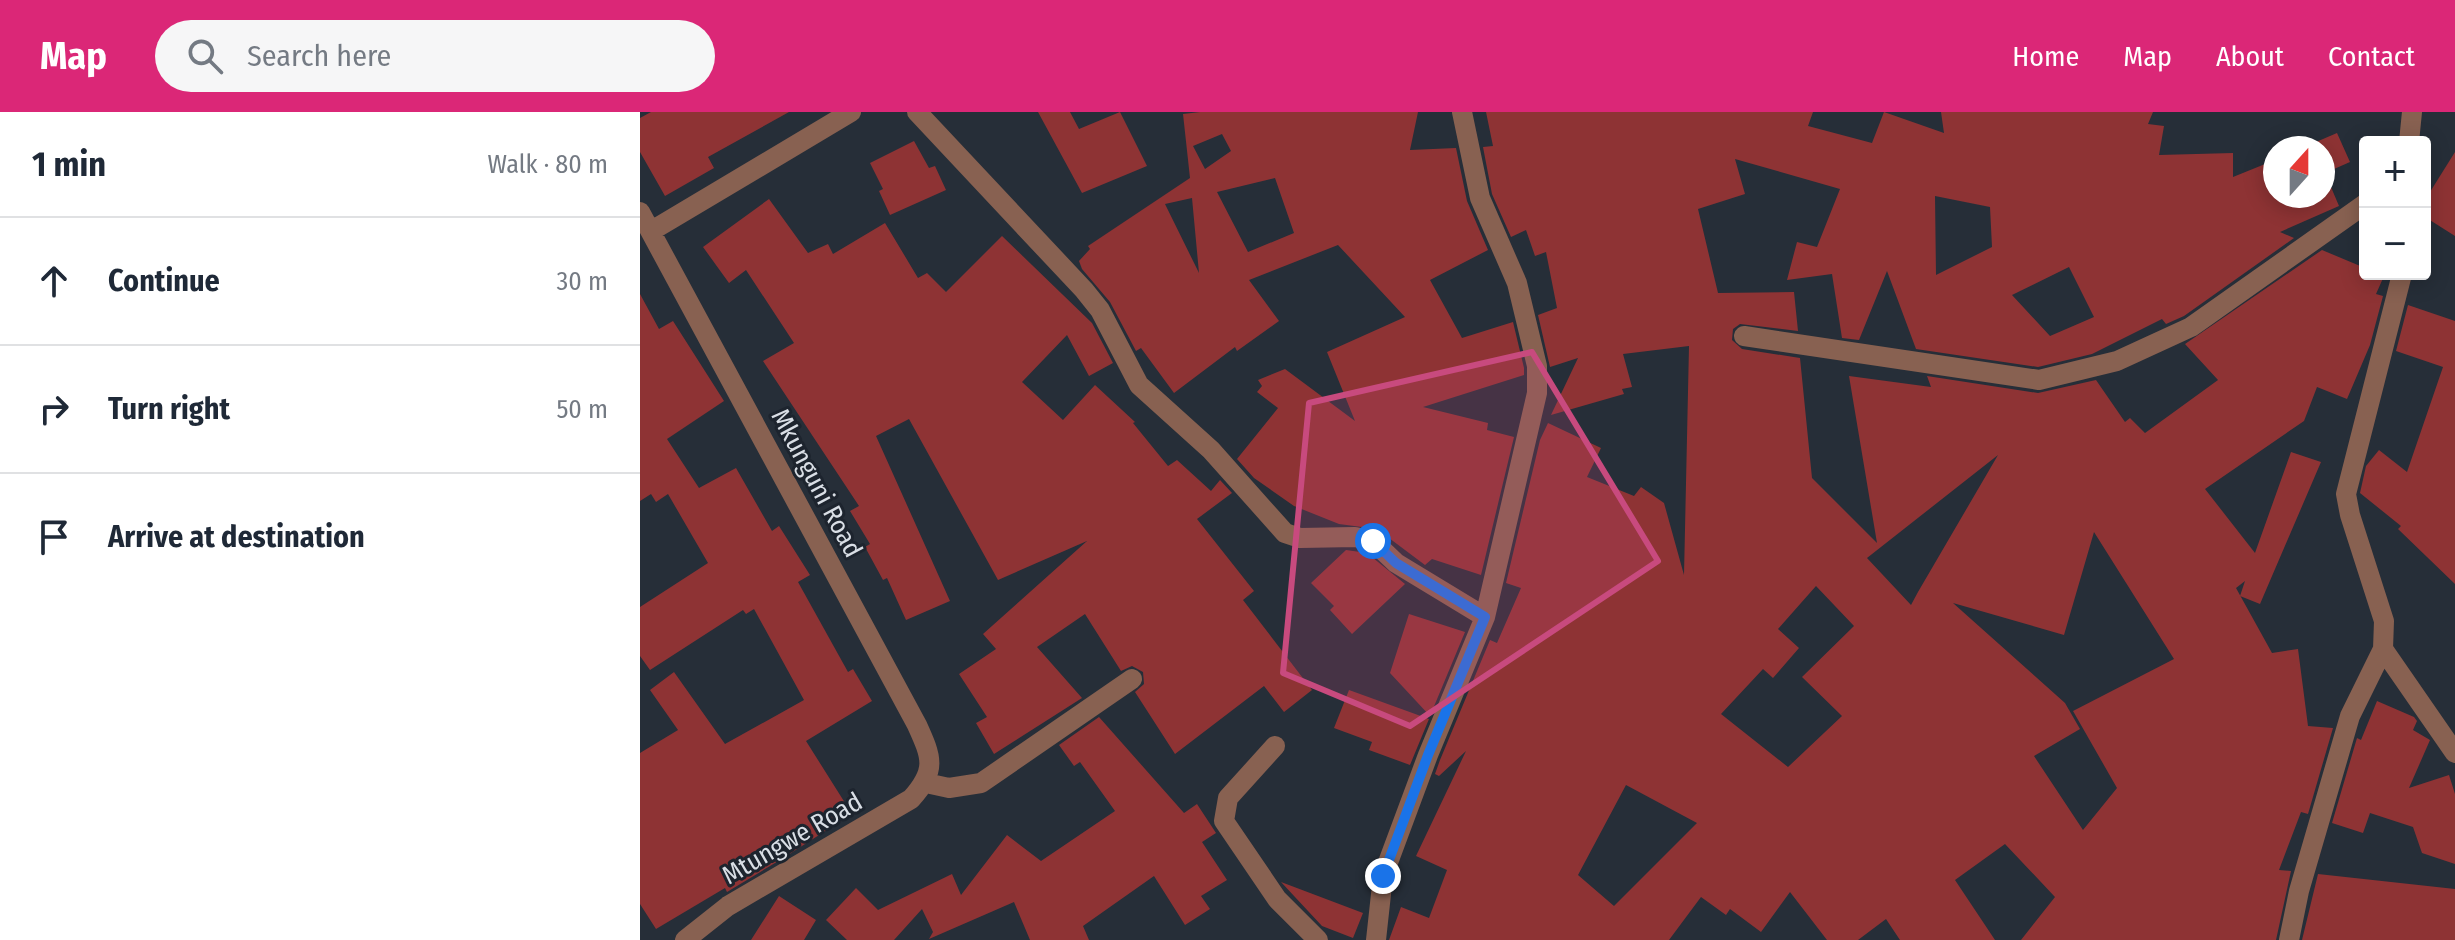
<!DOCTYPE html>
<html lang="en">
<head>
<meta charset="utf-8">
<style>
  :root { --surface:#fff; --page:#f6f6f7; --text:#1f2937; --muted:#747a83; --line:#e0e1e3; --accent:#db2777 }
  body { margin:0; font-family:"Fira Sans Condensed",sans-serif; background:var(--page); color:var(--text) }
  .controls { position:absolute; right:24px; top:24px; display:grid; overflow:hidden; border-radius:8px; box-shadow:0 4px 20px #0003 }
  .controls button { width:72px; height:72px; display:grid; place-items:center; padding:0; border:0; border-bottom:2px solid var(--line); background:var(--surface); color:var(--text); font:40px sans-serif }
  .compass { position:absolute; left:1623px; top:24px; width:72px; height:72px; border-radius:50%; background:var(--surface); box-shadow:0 4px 20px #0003; rotate:21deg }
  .stop { position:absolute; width:24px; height:24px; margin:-18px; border:6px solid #1a73e8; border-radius:50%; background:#fff }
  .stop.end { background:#1a73e8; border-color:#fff; box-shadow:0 2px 8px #0008 }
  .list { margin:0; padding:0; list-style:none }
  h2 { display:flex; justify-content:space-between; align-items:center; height:104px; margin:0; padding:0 32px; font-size:34px }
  h2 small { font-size:26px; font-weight:400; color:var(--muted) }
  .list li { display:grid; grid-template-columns:52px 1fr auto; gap:24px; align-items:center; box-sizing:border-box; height:128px; padding:0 32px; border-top:2px solid var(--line) }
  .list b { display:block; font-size:30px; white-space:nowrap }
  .list em { font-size:26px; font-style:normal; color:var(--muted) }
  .icon { flex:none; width:44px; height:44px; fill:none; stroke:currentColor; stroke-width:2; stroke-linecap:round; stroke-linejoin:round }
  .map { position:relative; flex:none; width:1815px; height:828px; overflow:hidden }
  header { display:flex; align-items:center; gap:48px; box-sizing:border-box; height:112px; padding:0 40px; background:var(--accent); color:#fff }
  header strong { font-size:38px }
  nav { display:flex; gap:44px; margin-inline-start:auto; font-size:28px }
  .search { width:560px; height:72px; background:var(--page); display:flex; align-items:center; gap:20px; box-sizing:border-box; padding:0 28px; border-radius:44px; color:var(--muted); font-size:30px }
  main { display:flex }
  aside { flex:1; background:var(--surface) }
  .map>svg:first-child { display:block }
  .building { fill:#8e3334; fill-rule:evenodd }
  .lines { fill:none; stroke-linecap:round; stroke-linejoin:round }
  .minor { stroke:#886151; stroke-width:20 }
  .route { stroke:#1a73e8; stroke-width:10 }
  .marked { fill:#c84a7e; fill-opacity:0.2; stroke:#c84a7e; stroke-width:6; stroke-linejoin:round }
  .labels { text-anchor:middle; stroke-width:6; stroke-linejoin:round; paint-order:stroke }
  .street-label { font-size:26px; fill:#d9dee5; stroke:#1d242e }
</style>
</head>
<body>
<header>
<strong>Map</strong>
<div class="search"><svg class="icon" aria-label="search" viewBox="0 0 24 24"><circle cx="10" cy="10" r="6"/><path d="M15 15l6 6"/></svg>Search here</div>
<nav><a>Home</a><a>Map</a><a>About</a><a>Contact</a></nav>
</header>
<main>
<aside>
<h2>1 min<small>Walk · 80 m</small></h2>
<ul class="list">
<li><svg class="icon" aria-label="ahead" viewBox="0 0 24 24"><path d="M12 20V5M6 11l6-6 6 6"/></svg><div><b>Continue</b></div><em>30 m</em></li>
<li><svg class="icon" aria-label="right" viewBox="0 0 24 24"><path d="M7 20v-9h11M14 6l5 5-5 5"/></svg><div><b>Turn right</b></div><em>50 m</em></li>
<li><svg class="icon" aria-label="arrive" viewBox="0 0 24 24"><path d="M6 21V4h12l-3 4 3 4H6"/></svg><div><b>Arrive at destination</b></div></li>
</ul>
</aside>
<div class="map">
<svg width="1815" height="828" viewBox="0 0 1815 828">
  <rect width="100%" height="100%" fill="#262e38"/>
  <path class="building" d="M11,0H149L68,45L74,56L25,84L0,40V6Z
    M398,0H430L439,17L480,0L507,54L442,81Z
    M560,0H778L770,38L816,36L827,89L848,138L790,168L822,226L873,210L884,256V263L783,295L848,311L847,318L874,325L841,463L792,447L785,453L737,417L699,412L654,394L614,366L597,347L638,296L617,280L622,274L618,268L645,257L715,309L687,240L765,205L698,133L609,168L639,209L597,239L595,235L534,281L501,236L496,239L470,190L442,157L439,149L450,137L448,134L550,66L543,2ZM582,22L591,39L565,57L553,34ZM635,66L654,121L608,140L577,80ZM552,86L559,161L525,92Z
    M846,0H1173L1168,14L1232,31L1244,0L1304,21L1301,0H1513L1508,12L1524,14L1519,43L1593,41V65L1635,48V84H1683V36H1662L1697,21L1710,50L1685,61L1699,94L1640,120L1654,126L1544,204L1526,212L1522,207L1452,242L1398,255L1276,237L1247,159L1219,228L1202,226L1192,162L1147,168L1157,130L1177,135L1200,77L1095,47L1105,82L1058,97L1078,181L1154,180L1158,219L1100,212L1093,217L1092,228L1102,237L1160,246L1172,366L1237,431L1209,264L1291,275L1287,264L1398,281L1456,268L1485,310L1490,306L1505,321L1578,268L1545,232L1682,138L1725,156V162L1744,164L1736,182L1743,184L1730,233L1707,287L1677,275L1664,309L1565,377L1615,441L1651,340L1681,350L1620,492L1600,484L1605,469L1596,476L1632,541L1658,537L1668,614L1693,616L1668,702L1661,700L1639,758L1651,759L1636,828H1381L1415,785L1365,732L1315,768L1355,828H1260L1246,807L1218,828H1187L1150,780L1121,820L1090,797L1086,803L1061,785L1029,828H749L761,795L789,806L807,758L776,744L826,639L799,664L795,662L800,648L850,528L857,531L881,476L866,471L900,328L908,311L961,336L947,365L994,384L1001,375L1024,391L1044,463L1049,234L983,242L992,275L982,277L984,282L911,303L938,246L910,255L898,203L917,196L906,140L895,144L886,118L871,125L852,82L843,35L853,34ZM1295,84L1350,95L1352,135L1296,163ZM1429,155L1454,205L1410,224L1372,183ZM1358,343L1278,480L1271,493L1227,446ZM1454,420L1534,547L1433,599L1477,676L1443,718L1394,644L1440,617L1425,591L1313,491L1424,523ZM1176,474L1214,514L1162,565L1202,604L1148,655L1081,602L1123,557L1133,566L1159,536L1138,517ZM986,673L1057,711L974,794L938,763Z
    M274,29L289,56L295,54L306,78L250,103L239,79L243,77L230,51Z
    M1815,40V124L1785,105V88Z
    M129,87L168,141L188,132L193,142L245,111L278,166L287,161L306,180L362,124L452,211L473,251L449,264L427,223L382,270L423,308L455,273L495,310L493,311L528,354L537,348L571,379L580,368L592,381L557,407L614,479L603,488L672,578L644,600L624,574L535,642L495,580L504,572L503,560L492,554L481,559L445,502L397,535L442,586L354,642L336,611L347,605L319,562L356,537L343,522L447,429L358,468L269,307L236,324L310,489L266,508L247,466L243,468L225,435L230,432L210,399L219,394L123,249L154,231L106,158L89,171L63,135Z
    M0,182L19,217L33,209L84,289L27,327L59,376L96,356L132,419L139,414L170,463L158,470L208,560L213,557L232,589L166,629L212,702L140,748L87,780L85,776L16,817L0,792V641L38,618L10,578L34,560L85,632L164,588L114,497L106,502L103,498L10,558L0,544V495L68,451L28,382L16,390L11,382L0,389Z
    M1768,193L1815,209V472L1758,417L1761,414L1720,381L1726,354L1739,338L1767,360L1803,255L1756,239Z
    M706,438L727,441L765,472L712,522L690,498L694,494L671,471Z
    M769,502L825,520L790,604L750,561Z
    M709,578L789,607L770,653L729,638L732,630L694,616Z
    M1737,589L1774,605L1777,609L1773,618L1790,628L1769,676L1809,663L1815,682V752L1782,741L1773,715L1730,701L1723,721L1692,711L1717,626L1721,628Z
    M459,605L544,701L557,692L576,721L562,730L587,768L561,784L570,797L545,813L514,764L443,814L449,828H390L374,790L289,827L293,820L282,797L254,828H207L186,808L216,776L238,798L312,762L321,783L367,723L401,749L475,699L440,650L434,654L419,633Z
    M1678,762L1815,777V828H1662Z
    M641,770L723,801L713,826L682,814Z
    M139,784L176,808L164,828H111Z"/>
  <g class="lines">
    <path class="minor" d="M277,0L444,178L460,198L499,273L571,338L645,421L660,426L715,425L733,429L756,451L845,505
      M1769,30L1772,0
      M0,100L277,613C292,646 297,658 271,687L88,794L45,828
      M13,118L211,0
      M1104,224L1399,268L1477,249L1551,215L1725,92
      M1743,537L1815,641
      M635,634L588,686L584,709L637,787L678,828
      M286,671L309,676L341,671L492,567
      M736,828L743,764L788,643L845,505L897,281V254L877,171L840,86L822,0
      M1649,828L1659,779L1710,604L1743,537L1744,509L1710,403L1706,382L1762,162"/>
  </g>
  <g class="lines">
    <path class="route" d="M733,429L756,451L845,505L788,643L743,764"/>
  </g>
  <path class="marked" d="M892,240L1018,449L770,614L643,561L669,291Z"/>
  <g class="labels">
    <g class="street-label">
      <text transform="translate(177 371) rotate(62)" y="9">Mkunguni Road</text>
      <text transform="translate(152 726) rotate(-30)" y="9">Mtungwe Road</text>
    </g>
  </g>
</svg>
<div class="controls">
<button>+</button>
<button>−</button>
</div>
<svg class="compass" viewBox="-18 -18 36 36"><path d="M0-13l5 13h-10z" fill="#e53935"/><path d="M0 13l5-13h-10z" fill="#747a83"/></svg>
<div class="stop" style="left:733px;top:429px"></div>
<div class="stop end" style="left:743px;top:764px"></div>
</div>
</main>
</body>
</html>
